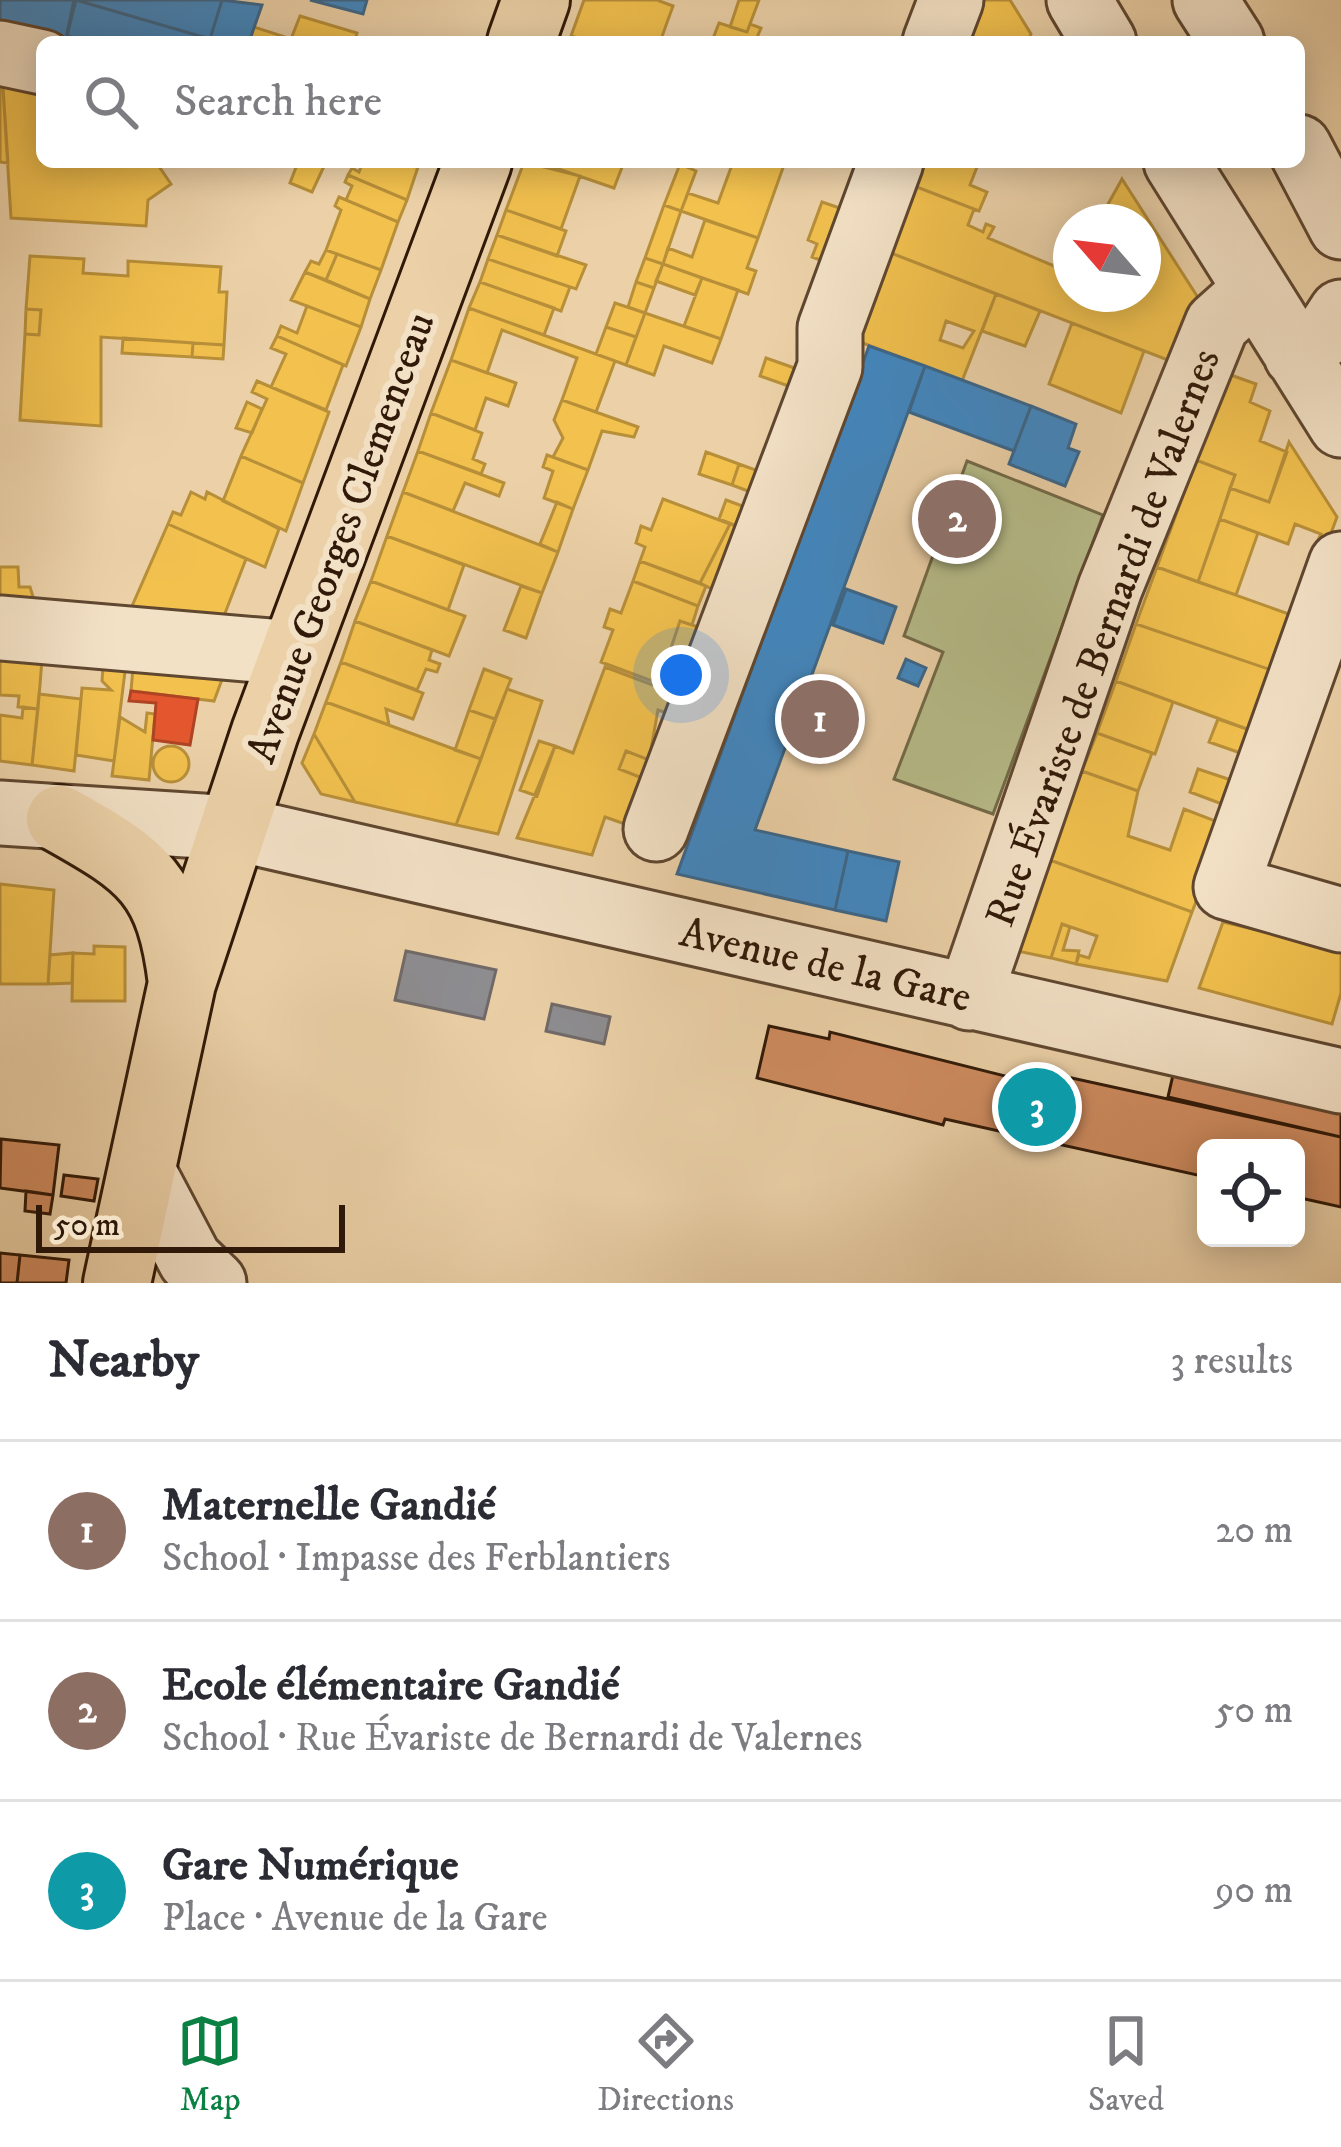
<!DOCTYPE html>
<html lang="en">
<head>
<meta charset="utf-8">
<style>
  :root { --surface:#fff; --page:#f2f2f3; --text:#2b2b33; --muted:#7c7c81; --line:#e1e1e2; --accent:#0b8043 }
  body { margin:0; font-family:"IM FELL DW Pica",serif; background:var(--page); color:var(--text) }
  .controls { position:absolute; right:36px; bottom:36px; display:grid; overflow:hidden; border-radius:18px; box-shadow:0 6px 30px #0003 }
  .controls button { width:108px; height:108px; display:grid; place-items:center; padding:0; border:0; border-bottom:3px solid var(--line); background:var(--surface); color:var(--text); font:60px sans-serif }
  .compass { position:absolute; left:1053px; top:204px; width:108px; height:108px; border-radius:50%; background:var(--surface); box-shadow:0 6px 30px #0003; rotate:298deg }
  .scale { position:absolute; left:36px; bottom:30px; width:309px; box-sizing:border-box; padding-left:12px; border:6px solid #301908; border-top:0; font-size:33px; line-height:42px; white-space:nowrap; color:#301908; -webkit-text-stroke:9px #f3e1c6; paint-order:stroke }
  .you { position:absolute; left:681px; top:675px; width:42px; height:42px; margin:-30px; border:9px solid #fff; border-radius:50%; background:#1a73e8; box-shadow:0 0 0 18px #1a73e833 }
  .badge { display:grid; place-items:center; width:78px; height:78px; border-radius:50%; background:var(--accent); color:#fff; font-size:39px; font-weight:700 }
  .pin { position:absolute; translate:-50% -50%; border:6px solid #fff; box-shadow:0 3px 12px #0006 }
  .list { margin:0; padding:0; list-style:none }
  h2 { display:flex; justify-content:space-between; align-items:center; height:156px; margin:0; padding:0 48px; font-size:51px }
  h2 small { font-size:39px; font-weight:400; color:var(--muted) }
  .list li { display:grid; grid-template-columns:78px 1fr auto; gap:36px; align-items:center; box-sizing:border-box; height:180px; padding:0 48px; border-top:3px solid var(--line) }
  .list b { display:block; font-size:45px; white-space:nowrap }
  .list p { margin:0; font-size:39px; white-space:nowrap; color:var(--muted) }
  .list em { font-size:39px; font-style:normal; color:var(--muted) }
  .icon { flex:none; width:66px; height:66px; fill:none; stroke:currentColor; stroke-width:2; stroke-linecap:round; stroke-linejoin:round }
  .map { position:relative; flex:none; width:1341px; height:1283px; overflow:hidden }
  .search { position:absolute; background:var(--surface); box-shadow:0 6px 30px #0003; left:36px; right:36px; top:36px; height:132px; display:flex; align-items:center; gap:30px; box-sizing:border-box; padding:0 42px; border-radius:18px; color:var(--muted); font-size:45px }
  .sheet { height:696px; background:var(--surface) }
  nav { display:flex; justify-content:space-around; align-items:center; box-sizing:border-box; height:168px; border-top:3px solid var(--line); background:var(--surface); font-size:33px; color:var(--muted) }
  nav a { display:grid; justify-items:center; gap:6px }
  nav .on { color:var(--accent) }
  .map>svg:first-child { display:block }
  .green { fill:#b6bc89; stroke:#736a48; stroke-width:3 }
  .homes { fill:#f2c14e; stroke:#b88f39; stroke-width:3; fill-rule:evenodd }
  .shops { fill:#e4572e; stroke:#ae4423; stroke-width:3 }
  .schools { fill:#3f88c5; stroke:#3a678c; stroke-width:3 }
  .industry { fill:#8d8d92; stroke:#716a69; stroke-width:3 }
  .building { fill:#cf8c60; stroke:#301908; stroke-width:3 }
  .lines { fill:none; stroke-linecap:round; stroke-linejoin:round }
  .minor-casing { stroke:#5f4730; stroke-width:69 }
  .major-casing { stroke:#301908; stroke-width:72 }
  .minor { stroke:#f3e1c6; stroke-width:63 }
  .major { stroke:#ecd1a8; stroke-width:66 }
  .labels { text-anchor:middle; stroke-width:12; stroke-linejoin:round; paint-order:stroke }
  .street-label { font-size:42px; fill:#301908; stroke:#f3e1c6 }
</style>
</head>
<body>
<div class="map">
<svg width="1341" height="1283" viewBox="0 0 1341 1283">
  <rect width="100%" height="100%" fill="#ecd1a8"/>
  <filter id="stains"><feTurbulence type="fractalNoise" baseFrequency=".00167" numOctaves="4"/><feColorMatrix values="0 0 0 0 .2 0 0 0 0 .09 0 0 0 0 .02 0 0 0 .5 -.17"/></filter>
  <radialGradient id="worn" r=".72"><stop offset=".6" stop-color="#630" stop-opacity="0"/><stop offset="1" stop-color="#630" stop-opacity=".3"/></radialGradient>
  <path class="green" d="M967,461L1103,515L993,814L894,779L943,652L904,636Z"/>
  <path class="homes" d="M584,0H657L673,6L660,42H590L571,36Z
    M739,0H759L747,32L730,27Z
    M970,0H1010L1031,34L1028,42H954Z
    M300,16L357,33L354,42H249L254,27L291,39Z
    M719,23L747,32L750,24L761,28L755,42H730L714,36Z
    M0,71L2,72L8,163L0,162Z
    M2,72L42,81V162H156L171,184L148,200L146,226L11,218Z
    M298,162H326L312,192L290,183Z
    M363,162L418,167L407,200L348,175L352,168L359,172Z
    M524,162L580,176L561,229L506,210Z
    M538,162H624L614,188Z
    M733,162H785L758,238L681,211L688,193L718,203Z
    M910,162H979L970,185L987,192L979,211L909,184Z
    M680,164L696,171L681,211L664,205Z
    M348,175L407,200L398,222L346,200L352,186L345,182Z
    M1122,179L1197,296L1173,362L886,251L909,184L974,209L968,225L983,232L986,224L994,227L988,238L1054,266L1062,243L1071,246V294H1143V222H1098Z
    M339,197L398,222L381,270L326,250L341,210L335,206Z
    M822,202L866,217L846,269L812,257L817,244L808,240Z
    M664,205L681,211L663,264L645,258Z
    M506,210L566,231L557,256L497,235Z
    M705,220L758,238L747,268L756,271L748,294L663,264L668,248L692,257Z
    M497,235L586,265L576,289L488,259Z
    M878,248L996,294L962,381L847,337ZM946,321L974,331L963,348L940,340Z
    M326,250L337,254L326,280L305,272L311,261L319,264Z
    M337,254L381,270L370,299L326,280Z
    M30,256L84,259L83,273L128,276V261L221,267L219,292H227L224,345L101,337V426L20,420L25,334L39,335L41,310L26,309Z
    M645,258L663,264L654,288L636,282Z
    M488,259L570,287L561,311L480,282Z
    M663,264L702,278L695,295L656,281Z
    M305,272L370,299L361,327L291,300Z
    M702,278L738,290L721,339L684,326Z
    M480,282L554,308L544,335L469,308Z
    M636,282L654,288L645,313L628,307Z
    M996,294L1040,311L1025,346L982,331Z
    M615,303L645,313L636,337L606,327Z
    M307,306L361,327L346,366L277,336L281,326L297,333Z
    M469,308L615,361L596,412L562,400L577,358L502,330L487,373L451,360Z
    M26,309L41,310L39,335L25,334Z
    M645,313L721,339L712,363L664,346L654,375L626,365Z
    M1072,323L1144,351L1121,413L1049,384Z
    M606,327L636,337L626,365L596,354Z
    M277,336L343,365L326,410L271,387L286,354L271,348Z
    M123,338L193,343L192,357L122,353Z
    M193,343L224,345L223,359L192,357Z
    M766,358L803,371L797,389L760,376Z
    M451,360L516,383L508,406L486,398L475,430L431,413Z
    M1228,374L1256,384L1250,402L1270,411L1260,441L1287,452L1269,502L1230,488L1235,475L1196,460Z
    M257,381L329,412L303,483L241,456L267,399L252,392Z
    M562,400L638,427L634,437L602,431L588,470L553,457L563,438L554,420Z
    M247,402L262,409L252,433L236,428Z
    M431,413L482,433L473,459L485,464L481,474L418,451Z
    M1289,442L1337,517L1327,544L1318,540L1321,534L1295,524L1288,544L1220,519L1230,488L1269,502Z
    M418,451L504,483L499,496L465,483L453,511L403,492Z
    M706,452L739,464L732,485L699,474Z
    M547,455L588,470L573,509L544,498L553,471L543,467Z
    M241,456L303,483L286,531L223,501Z
    M1196,460L1235,475L1198,582L1157,567Z
    M739,464L769,475L761,496L732,485Z
    M191,492L205,499L207,492L279,529L265,567L168,524L173,512L181,515Z
    M403,492L558,552L542,593L387,536Z
    M663,499L730,524L700,583L640,561L645,547L636,543L641,526L651,530Z
    M726,500L756,511L749,531L719,519Z
    M557,502L573,509L558,552L540,544Z
    M1220,519L1258,533L1236,595L1198,582Z
    M168,524L246,559L222,621L129,613Z
    M730,524L736,526L712,589L700,583Z
    M387,536L464,565L448,610L371,581Z
    M640,561L706,586L698,606L633,581Z
    M0,567H18L19,587H30L35,603L0,599Z
    M1157,567L1300,618L1280,673L1136,624Z
    M371,581L465,616L449,656L355,621Z
    M633,581L698,606L692,625L680,621L671,648L681,651L668,687L601,662L613,630L604,627L610,609L621,613Z
    M521,586L542,593L526,638L504,630Z
    M355,621L432,650L429,660L440,664L437,672L426,669L417,690L341,662Z
    M680,621L698,627L674,690L668,687L681,651L671,648Z
    M1136,624L1280,673L1258,733L1116,681Z
    M0,643L43,647L38,709L18,707L19,696L0,695Z
    M104,653L127,655L114,761L76,755L82,688L111,690L102,681Z
    M134,656L227,666L214,701L131,691Z
    M341,662L423,693L413,719L386,709L389,725L326,702Z
    M605,667L674,693L667,713L658,710L649,760L626,751L619,769L642,778L625,824L605,817L592,855L517,838L555,746L573,753Z
    M484,669L511,679L495,719L469,710Z
    M1116,681L1173,702L1155,754L1097,733Z
    M507,689L542,701L498,834L456,825Z
    M39,694L81,699L74,771L32,765Z
    M326,702L481,759L456,825L355,802L314,734Z
    M23,707L38,709L32,765L0,761V715L22,718Z
    M469,710L495,719L481,759L455,750Z
    M147,713L155,714L149,780L112,776L120,717L145,732Z
    M1218,719L1258,733L1249,756L1209,742Z
    M1097,733L1152,753L1138,791L1082,771Z
    M314,734L355,802L321,794L302,763Z
    M539,741L555,746L537,796L520,790Z
    M153 764a18 18 0 1 1 36 0a18 18 0 1 1-36 0Z
    M626,751L652,761L645,779L619,769Z
    M1198,769L1240,783L1230,807L1190,792Z
    M1082,771L1138,791L1128,836L1170,850L1184,809L1226,825L1192,912L1050,860Z
    M1050,860L1192,912L1167,981L1076,964L1079,955L1089,958L1097,936L1062,924L1051,958L1017,951Z
    M0,884L54,890L48,984H0Z
    M1223,922L1341,950V993L1332,1024L1199,988Z
    M1062,924L1070,927L1063,950L1079,951L1076,964L1051,958Z
    M94,946L125,947V1001H72L73,953L94,954Z
    M73,953L72,983L48,984L50,955Z"/>
  <path class="shops" d="M131,691L198,699L190,745L153,740L156,703L129,701Z"/>
  <path class="schools" d="M0,0H74L66,38L0,21Z
    M76,0H222L210,39Z
    M76,0L210,39L91,42L67,36Z
    M222,0L262,5L249,42L210,39Z
    M310,0H367L363,14Z
    M869,346L925,366L755,830L848,851L835,910L677,874Z
    M925,366L1031,406L1014,451L909,412Z
    M1031,406L1076,424L1068,448L1079,452L1065,486L1009,464Z
    M846,589L896,607L883,643L833,625Z
    M906,659L926,668L918,686L898,678Z
    M848,851L899,862L886,921L835,910Z"/>
  <path class="industry" d="M406,951L496,970L484,1019L395,1000Z
    M552,1004L610,1017L604,1044L546,1031Z"/>
  <path class="building" d="M769,1026L829,1039L830,1032L1069,1092L1072,1078L1341,1137V1207L1296,1197V1148H1206V1177L945,1119L943,1125L757,1078Z
    M1173,1075L1341,1114V1137L1168,1097Z
    M1,1139L59,1145L53,1195L0,1188Z
    M64,1175L98,1179L94,1201L61,1196Z
    M26,1191L53,1195L50,1214L25,1211Z
    M0,1253L20,1255L17,1283H0Z
    M20,1255L69,1260L66,1283H17Z"/>
  <g class="lines">
    <defs>
      <path id="minor" d="M1079,0L1104,42
        M1205,0L1232,42
        M935,42L951,0
        M0,53L42,62
        M1299,147L1341,227
        M1176,162L1341,425
        M1296,355L1328,332L1341,312
        M1341,564L1226,887L1341,920
        M0,628L294,653
        M0,813L233,828L1341,1081
        M656,829L830,367V328L891,162
        M969,998L1110,588L1217,324L1255,290
        M142,1169L190,1260L214,1283"/>
      <path id="major" d="M521,42L536,0
        M60,819C144,866 170,884 182,983
        M117,1283L182,983L265,732L478,162"/>
    </defs>
    <use href="#minor" class="minor-casing"/>
    <use href="#major" class="major-casing"/>
    <use href="#minor" class="minor"/>
    <use href="#major" class="major"/>
  </g>
  <g class="labels">
    <g class="street-label">
      <text transform="translate(339 537) rotate(-70)" y="15">Avenue Georges Clemenceau</text>
      <text transform="translate(1101 637) rotate(-70)" y="15">Rue Évariste de Bernardi de Valernes</text>
      <text transform="translate(826 963) rotate(13)" y="15">Avenue de la Gare</text>
    </g>
  </g>
  <rect width="100%" height="100%" filter="url(#stains)"/>
  <rect width="100%" height="100%" fill="url(#worn)"/>
</svg>
<div class="controls">
<button><svg class="icon" aria-label="locate" viewBox="0 0 24 24"><circle cx="12" cy="12" r="6"/><path d="M12 2v4M12 18v4M2 12h4M18 12h4"/></svg></button>
</div>
<svg class="compass" viewBox="-18 -18 36 36"><path d="M0-13l5 13h-10z" fill="#e53935"/><path d="M0 13l5-13h-10z" fill="#7c7c81"/></svg>
<div class="scale">50 m</div>
<div class="you"></div>
<div class="pin badge" style="left:820px;top:719px;background:#8d6e63">1</div>
<div class="pin badge" style="left:957px;top:519px;background:#8d6e63">2</div>
<div class="pin badge" style="left:1037px;top:1107px;background:#0f9aa8">3</div>
<div class="search"><svg class="icon" aria-label="search" viewBox="0 0 24 24"><circle cx="10" cy="10" r="6"/><path d="M15 15l6 6"/></svg>Search here</div>
</div>
<section class="sheet">
<h2>Nearby<small>3 results</small></h2>
<ul class="list">
<li><span class="badge" style="background:#8d6e63">1</span><div><b>Maternelle Gandié</b><p>School · Impasse des Ferblantiers</p></div><em>20 m</em></li>
<li><span class="badge" style="background:#8d6e63">2</span><div><b>Ecole élémentaire Gandié</b><p>School · Rue Évariste de Bernardi de Valernes</p></div><em>50 m</em></li>
<li><span class="badge" style="background:#0f9aa8">3</span><div><b>Gare Numérique</b><p>Place · Avenue de la Gare</p></div><em>90 m</em></li>
</ul>
</section>
<nav>
<a class="on"><svg class="icon" aria-label="map" viewBox="0 0 24 24"><path d="M3 6l6-2 6 2 6-2v14l-6 2-6-2-6 2zM9 4v14M15 6v14"/></svg>Map</a>
<a><svg class="icon" aria-label="directions" viewBox="0 0 24 24"><path d="M12 3l9 9-9 9-9-9zM9 14v-3h6M13 9l2 2-2 2"/></svg>Directions</a>
<a><svg class="icon" aria-label="saved" viewBox="0 0 24 24"><path d="M7 4h10v16l-5-4-5 4z"/></svg>Saved</a>
</nav>
</body>
</html>
